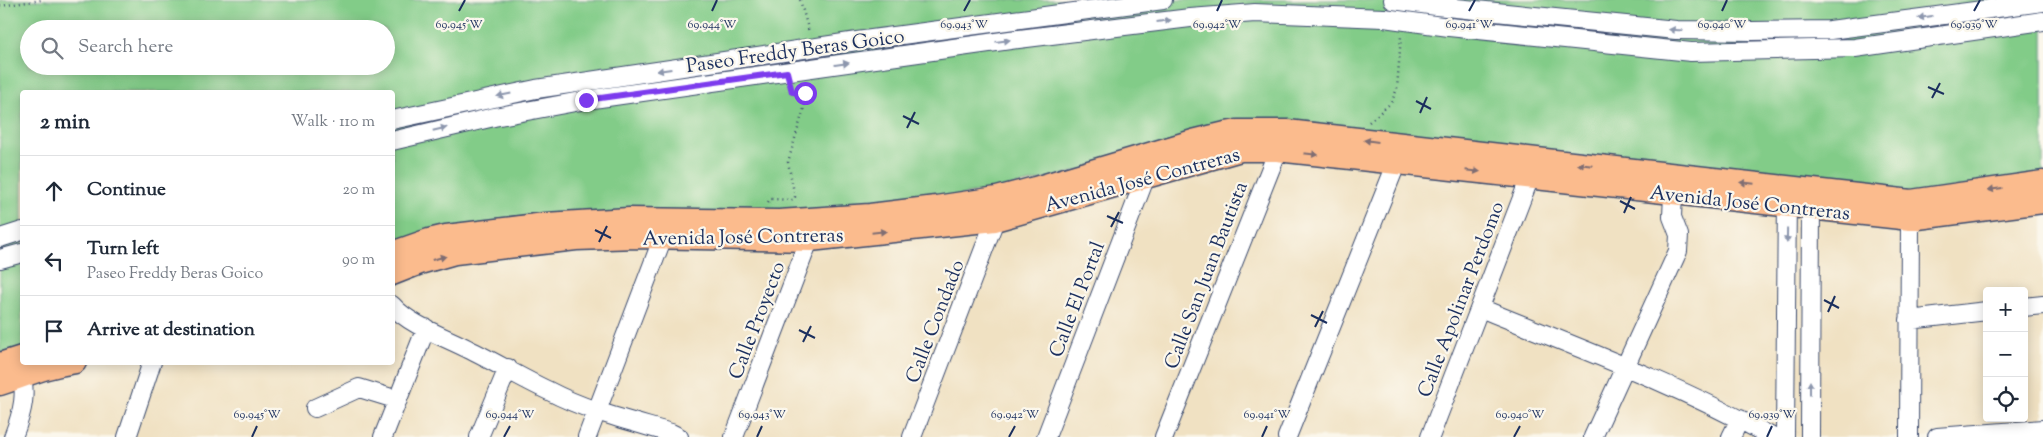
<!DOCTYPE html>
<html lang="en">
<head>
<meta charset="utf-8">
<style>
  :root { --surface:#fff; --page:#f2f2f3; --text:#1f2937; --muted:#747a83; --line:#e0e1e3 }
  body { margin:0; font-family:"Sorts Mill Goudy",serif; background:var(--page); color:var(--text) }
  .controls { position:absolute; right:15px; bottom:15px; display:grid; overflow:hidden; border-radius:5px; box-shadow:0 2px 12px #0003 }
  .controls button { width:45px; height:45px; display:grid; place-items:center; padding:0; border:0; border-bottom:1px solid var(--line); background:var(--surface); color:var(--text); font:25px sans-serif }
  .stop { position:absolute; width:15px; height:15px; margin:-11px; border:4px solid #7c3aed; border-radius:50%; background:#fff }
  .stop.end { background:#7c3aed; border-color:#fff; box-shadow:0 1px 5px #0008 }
  .list { margin:0; padding:0; list-style:none }
  h2 { display:flex; justify-content:space-between; align-items:center; height:65px; margin:0; padding:0 20px; font-size:21px }
  h2 small { font-size:16px; font-weight:400; color:var(--muted) }
  .list li { display:grid; grid-template-columns:32px 1fr auto; gap:15px; align-items:center; box-sizing:border-box; height:70px; padding:0 20px; border-top:1px solid var(--line) }
  .list b { display:block; font-size:19px; white-space:nowrap }
  .list p { margin:0; font-size:16px; white-space:nowrap; color:var(--muted) }
  .list em { font-size:16px; font-style:normal; color:var(--muted) }
  .icon { flex:none; width:28px; height:28px; fill:none; stroke:currentColor; stroke-width:2; stroke-linecap:round; stroke-linejoin:round }
  .map { position:relative; flex:none; width:2043px; height:437px; overflow:hidden }
  .search { position:absolute; background:var(--surface); box-shadow:0 2px 12px #0003; left:20px; top:20px; width:375px; height:55px; display:flex; align-items:center; gap:12px; box-sizing:border-box; padding:0 18px; border-radius:28px; color:var(--muted); font-size:19px }
  .panel { position:absolute; background:var(--surface); box-shadow:0 2px 12px #0003; left:20px; top:90px; width:375px; height:275px; border-radius:5px }
  .map>svg:first-child { display:block }
  .park { fill:#82cc88; stroke:#4e7e73; fill-rule:evenodd }
  .lines { fill:none; stroke-linecap:round; stroke-linejoin:round }
  .minor-casing { stroke:#3b4a6d; stroke-width:20 }
  .major-casing { stroke:#3b4a6d; stroke-width:25 }
  .path { stroke:#3b4a6d; stroke-width:2.5; stroke-dasharray:1 4; stroke-linecap:butt }
  .minor { stroke:#fff; stroke-width:18 }
  .major { stroke:#fbbb8d; stroke-width:22 }
  .oneway { fill:#8d97ae }
  .oneway2 { fill:#806e73 }
  .route { stroke:#7c3aed; stroke-width:6 }
  .ticks { fill:none; stroke:#1b2f5e; stroke-width:2 }
  .labels { text-anchor:middle; stroke-width:4.5; stroke-linejoin:round; paint-order:stroke }
  .street-label { font-size:20px; fill:#1b2f5e; stroke:#fbf7ec }
  .ticks-label { font-size:12px; text-anchor:middle; fill:#1b2f5e; stroke:#fbf7ec; stroke-width:4.5; stroke-linejoin:round; paint-order:stroke }
</style>
</head>
<body>
<div class="map">
<svg width="2043" height="437" viewBox="0 0 2043 437">
  <rect width="100%" height="100%" fill="#fbf7ec"/>
  <filter id="ink" filterUnits="userSpaceOnUse"><feTurbulence type="fractalNoise" baseFrequency=".02" numOctaves="2"/><feDisplacementMap in="SourceGraphic" scale="10" xChannelSelector="R" yChannelSelector="G"/><feConvolveMatrix kernelMatrix="1 2 1 2 8 2 1 2 1" color-interpolation-filters="sRGB"/></filter>
  <filter id="wash" filterUnits="userSpaceOnUse"><feTurbulence type="fractalNoise" baseFrequency=".0096" numOctaves="4" result="noise"/><feDisplacementMap in="SourceGraphic" scale="20" xChannelSelector="R" yChannelSelector="G"/><feGaussianBlur stdDeviation="1.12" result="paint"/><feColorMatrix in="noise" values="0 0 0 0 0 0 0 0 0 0 0 0 0 0 0 0 0 1.4 0 .05"/><feComposite in="paint" operator="in"/></filter>
  <g filter="url(#wash)">
    <rect width="100%" height="100%" fill="#f0e1c2"/>
    <path class="park" d="M0,0H2043V175L1910,194L1275,123L1033,182L935,200L393,245L392,92H22V348L0,354ZM29,29H386V66H29Z"/>
  </g>
  <g filter="url(#ink)">
    <g class="lines">
      <defs>
        <path id="minor" d="M1393,0L1436,6L1676,30L1752,31L1830,30L2043,2
          M392,120L536,89L857,41L1163,0
          M392,141L494,117L586,100L1010,40L1190,18L1255,13L1384,18L1449,27L1691,52L1855,48L2043,21
          M0,238L22,231
          M0,259L22,253
          M392,305C409,325 445,337 468,349C495,362 521,378 549,391C587,411 630,421 671,433L679,437
          M2024,307L2043,305
          M1480,308C1579,348 1679,385 1772,437
          M1909,320L1987,311
          M315,408L359,388L398,400
          M13,437C23,411 28,392 19,365
          M127,437L152,362
          M383,437L426,328
          M479,437L508,368
          M587,437L663,237
          M734,437L813,230
          M912,437L995,220L996,210
          M1046,437L1146,176
          M1164,437L1282,140
          M1287,437L1401,152
          M1430,437L1530,177
          M1593,437L1678,251L1679,235L1672,217L1673,193
          M1731,437L1740,419
          M1785,437L1787,193
          M1810,437L1811,198
          M1909,437L1910,219
          M1937,437L2043,429"/>
        <path id="major" d="M392,253L429,240L446,236L545,224L629,219L779,221L870,215L936,207L997,198L1035,188L1193,141L1226,133L1237,131H1287L1911,201L2043,182
          M392,274L420,263L455,253L576,239L637,237L810,240L995,220L1241,150H1277L1910,219L2043,202
          M0,364L22,357
          M0,384C27,375 46,366 75,362"/>
      </defs>
      <use href="#minor" class="minor-casing"/>
      <use href="#major" class="major-casing"/>
      <path class="path" d="M800,0L809,32
        M0,6L42,0
        M1369,122L1391,103L1397,89L1401,36
        M768,202L770,199L793,200L795,197L788,162L808,95L805,93H794L790,87"/>
      <use href="#minor" class="minor"/>
      <use href="#major" class="major"/>
    </g>
    <defs><path id="oneway-solid" d="M-6-.8H1V-3.2L6.5 0L1 3.2V.8H-6Z" transform="scale(1.25)"/></defs>
    <g class="oneway">
      <use href="#oneway-solid" transform="translate(1925 17) rotate(172)"/>
      <use href="#oneway-solid" transform="translate(1164 21) rotate(-7)"/>
      <use href="#oneway-solid" transform="translate(1676 30) rotate(-177)"/>
      <use href="#oneway-solid" transform="translate(1003 41) rotate(-8)"/>
      <use href="#oneway-solid" transform="translate(842 64) rotate(-8)"/>
      <use href="#oneway-solid" transform="translate(664 70) rotate(172)"/>
      <use href="#oneway-solid" transform="translate(504 95) rotate(168)"/>
      <use href="#oneway-solid" transform="translate(440 129) rotate(-13)"/>
      <use href="#oneway-solid" transform="translate(1787 236) rotate(91)"/>
      <use href="#oneway-solid" transform="translate(1810 388) rotate(-90)"/>
    </g>
    <g class="oneway2">
      <use href="#oneway-solid" transform="translate(1371 141) rotate(-173)"/>
      <use href="#oneway-solid" transform="translate(1311 154) rotate(6)"/>
      <use href="#oneway-solid" transform="translate(1585 165) rotate(-174)"/>
      <use href="#oneway-solid" transform="translate(1473 171) rotate(6)"/>
      <use href="#oneway-solid" transform="translate(1747 183) rotate(-174)"/>
      <use href="#oneway-solid" transform="translate(1995 189) rotate(172)"/>
      <use href="#oneway-solid" transform="translate(879 232) rotate(-6)"/>
      <use href="#oneway-solid" transform="translate(439 258) rotate(-15)"/>
    </g>
  </g>
  <g class="lines" filter="url(#ink)">
    <path class="route" d="M586,100L787,72L792,92L805,93"/>
  </g>
  <path class="ticks" d="M459,11L465,0M712,11L717,0M964,11L970,0M1217,11L1222,0M1469,11L1475,0M1722,11L1727,0M1974,11L1980,0M1928,87L1944,94M1932,98L1940,83M1416,101L1431,109M1420,113L1427,97M903,116L919,124M907,128L915,112M1620,201L1635,209M1624,213L1631,197M1107,216L1123,223M1111,227L1119,212M595,230L611,238M599,242L607,226M1824,300L1839,308M1828,312L1835,296M1311,315L1327,323M1315,327L1323,311M799,330L815,338M803,342L811,326M252,437L257,426M504,437L510,426M757,437L762,426M1009,437L1015,426M1262,437L1267,426M1514,437L1520,426M1767,437L1772,426"/>
  <g class="labels">
    <g class="street-label">
      <text transform="translate(795 50) rotate(-8)" y="7">Paseo Freddy Beras Goico</text>
      <text transform="translate(1142 179) rotate(-15)" y="7">Avenida José Contreras</text>
      <text transform="translate(1750 202) rotate(6)" y="7">Avenida José Contreras</text>
      <text transform="translate(743 236) rotate(-1)" y="7">Avenida José Contreras</text>
      <text transform="translate(1205 275) rotate(-69)" y="7">Calle San Juan Bautista</text>
      <text transform="translate(1076 299) rotate(-69)" y="7">Calle El Portal</text>
      <text transform="translate(1460 299) rotate(-69)" y="7">Calle Apolinar Perdomo</text>
      <text transform="translate(756 320) rotate(-69)" y="7">Calle Proyecto</text>
      <text transform="translate(934 321) rotate(-69)" y="7">Calle Condado</text>
    </g>
  </g>
  <g class="ticks-label">
    <text x="459" y="28">69.945°W</text>
    <text x="712" y="28">69.944°W</text>
    <text x="964" y="28">69.943°W</text>
    <text x="1217" y="28">69.942°W</text>
    <text x="1469" y="28">69.941°W</text>
    <text x="1722" y="28">69.940°W</text>
    <text x="1974" y="28">69.939°W</text>
    <text x="257" y="418">69.945°W</text>
    <text x="510" y="418">69.944°W</text>
    <text x="762" y="418">69.943°W</text>
    <text x="1015" y="418">69.942°W</text>
    <text x="1267" y="418">69.941°W</text>
    <text x="1520" y="418">69.940°W</text>
    <text x="1772" y="418">69.939°W</text>
  </g>
</svg>
<div class="controls">
<button>+</button>
<button>−</button>
<button><svg class="icon" aria-label="locate" viewBox="0 0 24 24"><circle cx="12" cy="12" r="6"/><path d="M12 2v4M12 18v4M2 12h4M18 12h4"/></svg></button>
</div>
<div class="stop" style="left:805px;top:93px"></div>
<div class="stop end" style="left:586px;top:100px"></div>
<div class="search"><svg class="icon" aria-label="search" viewBox="0 0 24 24"><circle cx="10" cy="10" r="6"/><path d="M15 15l6 6"/></svg>Search here</div>
<section class="panel">
<h2>2 min<small>Walk · 110 m</small></h2>
<ul class="list">
<li><svg class="icon" aria-label="ahead" viewBox="0 0 24 24"><path d="M12 20V5M6 11l6-6 6 6"/></svg><div><b>Continue</b></div><em>20 m</em></li>
<li><svg class="icon" aria-label="left" viewBox="0 0 24 24"><path d="M17 20v-9H6M10 6l-5 5 5 5"/></svg><div><b>Turn left</b><p>Paseo Freddy Beras Goico</p></div><em>90 m</em></li>
<li><svg class="icon" aria-label="arrive" viewBox="0 0 24 24"><path d="M6 21V4h12l-3 4 3 4H6"/></svg><div><b>Arrive at destination</b></div></li>
</ul>
</section>
</div>
</body>
</html>
